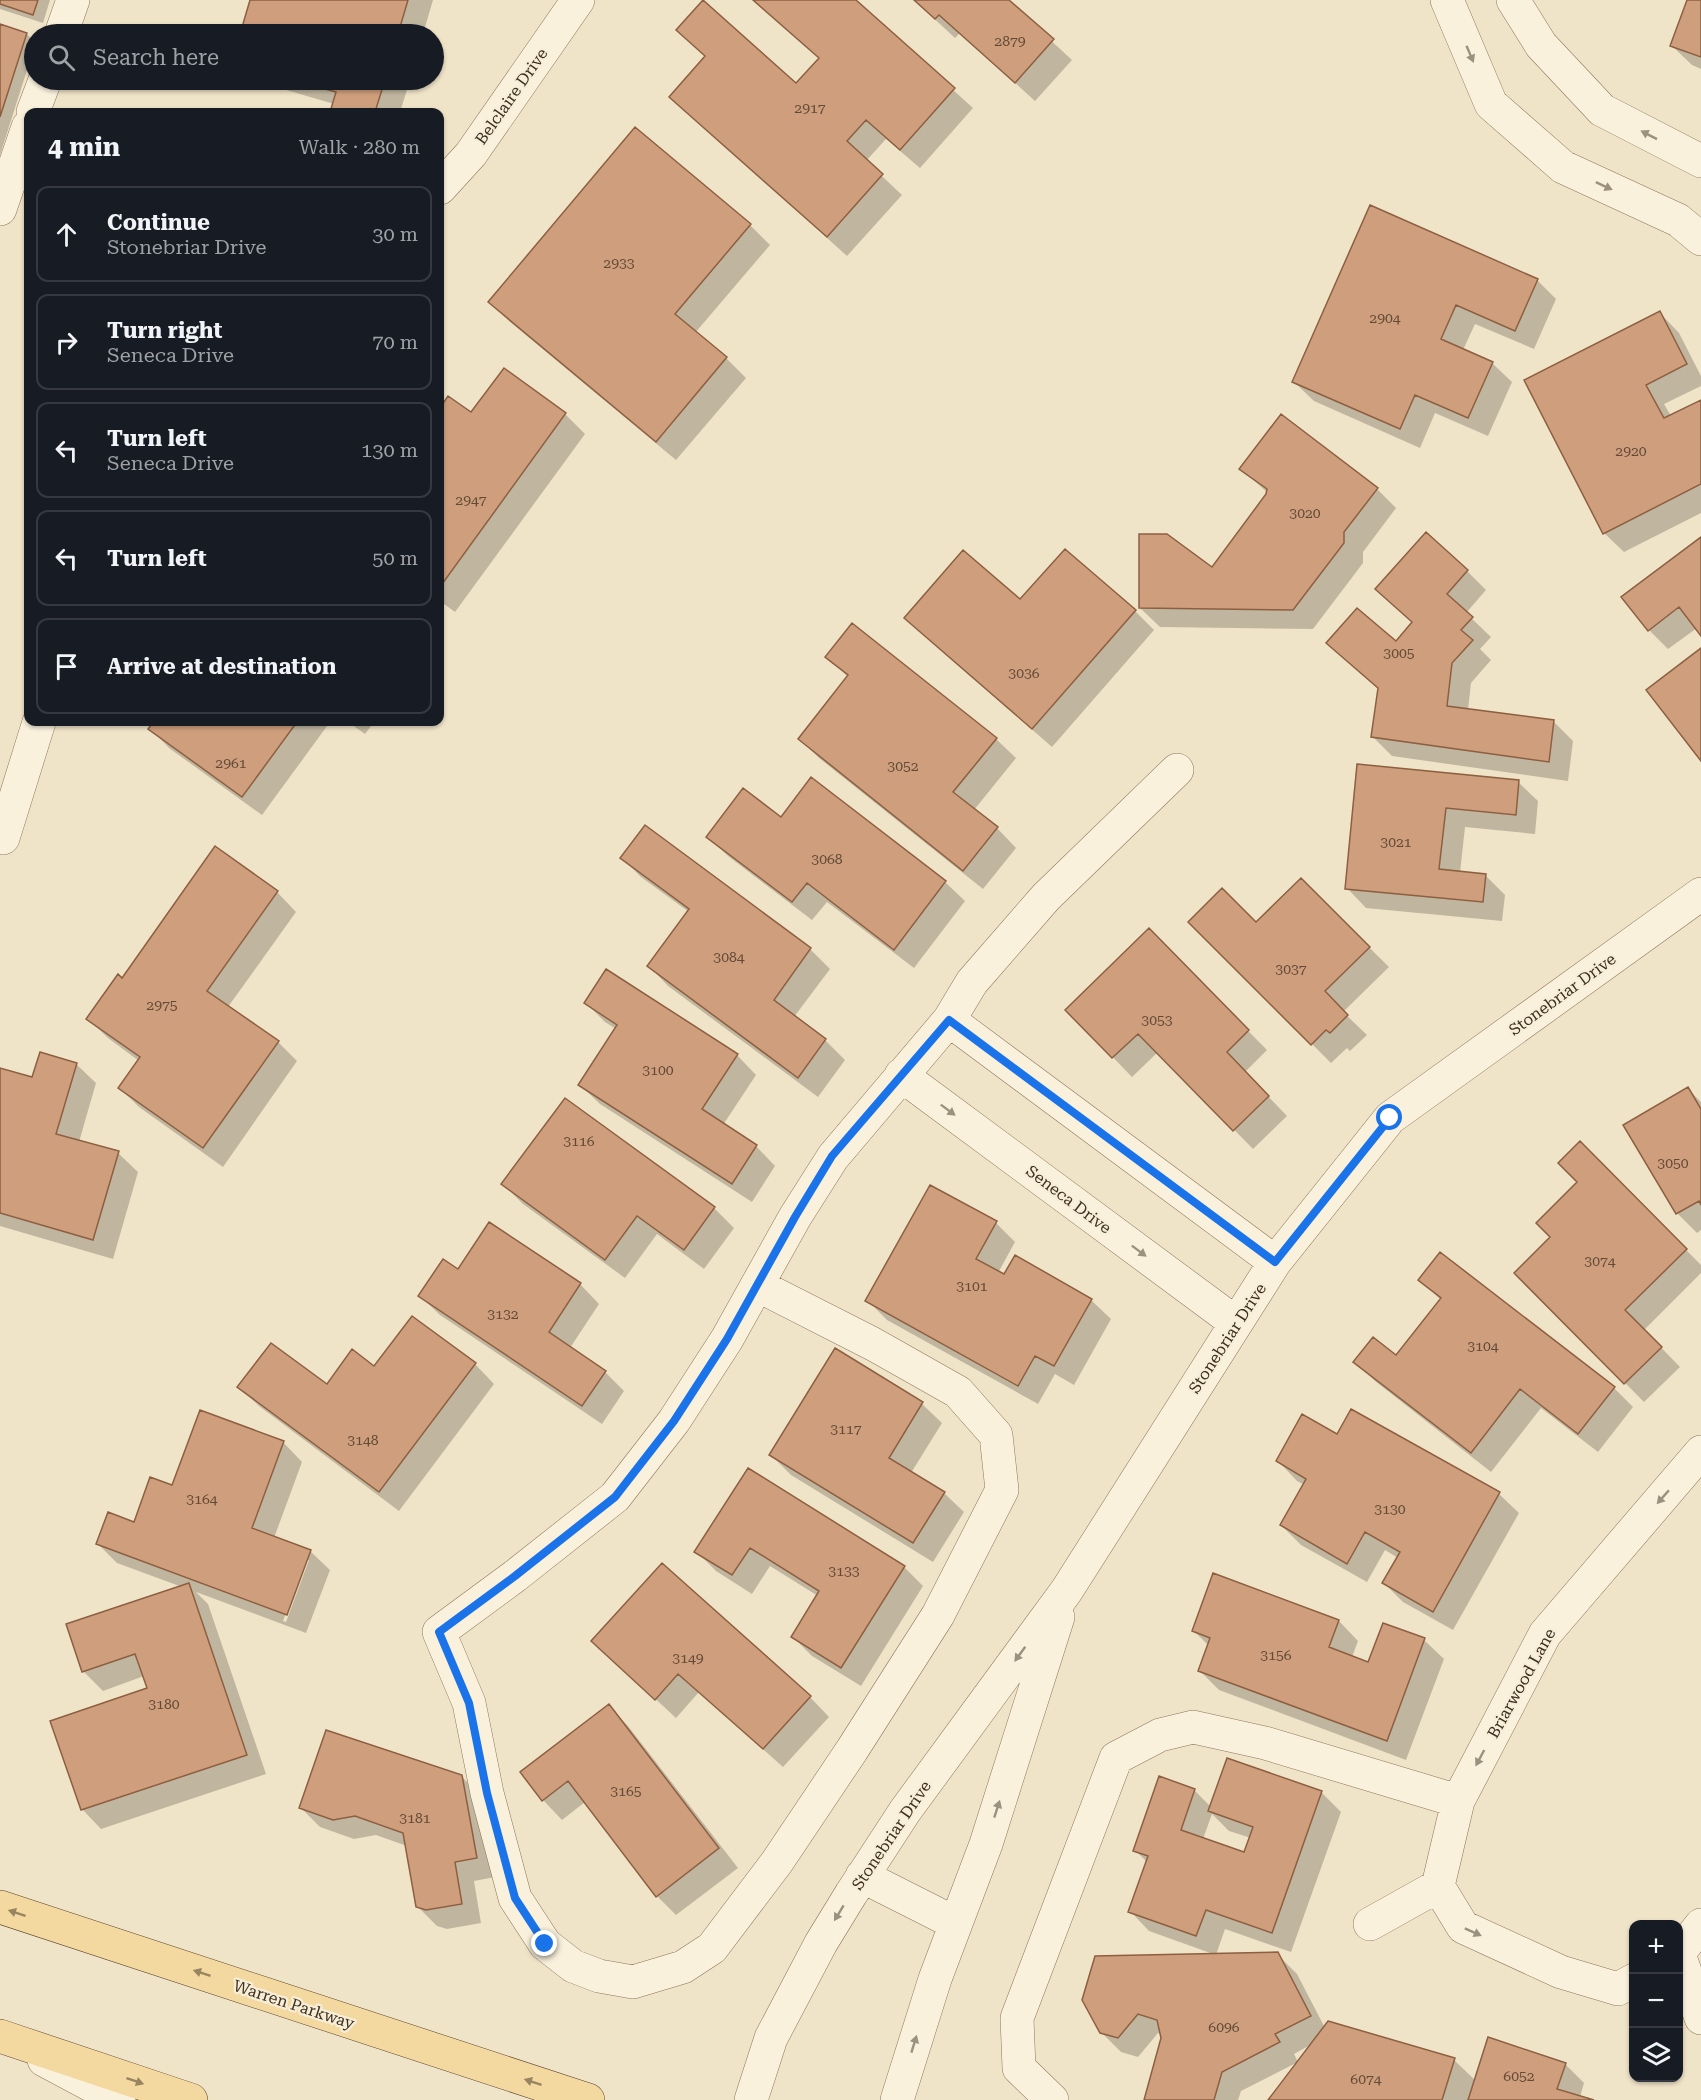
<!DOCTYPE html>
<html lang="en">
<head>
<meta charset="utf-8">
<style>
  :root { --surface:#171b24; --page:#20242c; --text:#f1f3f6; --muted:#9ea1a6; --line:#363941 }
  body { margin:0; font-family:"Roboto Serif",serif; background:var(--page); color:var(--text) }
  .controls { position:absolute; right:18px; bottom:18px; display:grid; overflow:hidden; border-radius:12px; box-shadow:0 2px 4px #0004 }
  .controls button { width:54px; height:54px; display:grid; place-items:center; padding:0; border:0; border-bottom:2px solid var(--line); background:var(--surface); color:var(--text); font:30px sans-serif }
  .stop { position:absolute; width:18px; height:18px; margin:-14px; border:4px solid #1a73e8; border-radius:50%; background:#fff }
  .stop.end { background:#1a73e8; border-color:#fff; box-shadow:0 2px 6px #0008 }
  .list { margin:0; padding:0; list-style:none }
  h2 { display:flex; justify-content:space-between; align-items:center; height:78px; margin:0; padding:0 24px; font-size:26px }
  h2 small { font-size:20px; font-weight:400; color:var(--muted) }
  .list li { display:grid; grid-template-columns:39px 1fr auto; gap:18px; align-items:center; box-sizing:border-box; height:96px; margin:0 12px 12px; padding:0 12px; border:2px solid var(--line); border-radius:12px }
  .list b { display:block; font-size:22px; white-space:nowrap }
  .list p { margin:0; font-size:20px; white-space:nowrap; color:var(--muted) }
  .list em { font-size:20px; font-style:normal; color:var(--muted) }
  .icon { flex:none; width:33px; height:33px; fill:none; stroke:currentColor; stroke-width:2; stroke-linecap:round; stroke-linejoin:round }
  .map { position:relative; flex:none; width:1701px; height:2100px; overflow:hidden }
  .search { position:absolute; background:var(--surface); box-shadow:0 2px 4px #0004; left:24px; top:24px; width:420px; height:66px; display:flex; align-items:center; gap:15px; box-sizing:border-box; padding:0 21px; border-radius:33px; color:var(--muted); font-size:22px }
  .panel { position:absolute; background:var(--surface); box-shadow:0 2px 4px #0004; left:24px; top:108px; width:420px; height:618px; border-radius:12px }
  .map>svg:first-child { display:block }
  .shadow { fill:#0003; fill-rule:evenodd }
  .building { fill:#cf9f7d; stroke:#8d5f41; stroke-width:1.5 }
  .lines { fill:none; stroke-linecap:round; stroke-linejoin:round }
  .minor-casing { stroke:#8d765c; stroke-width:34 }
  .major-casing { stroke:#5b4430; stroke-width:34 }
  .minor { stroke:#faf1dc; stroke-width:33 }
  .major { stroke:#f3d9a0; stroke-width:33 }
  .oneway { fill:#9c907e }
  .oneway2 { fill:#988460 }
  .route { stroke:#1a73e8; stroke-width:8 }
  .labels { text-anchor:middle; stroke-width:4.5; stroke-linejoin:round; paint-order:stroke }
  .number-label { font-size:14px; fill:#624a37 }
  .street-label { font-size:16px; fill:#3d2e20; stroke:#f7eed8 }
</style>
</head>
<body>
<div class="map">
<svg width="1701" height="2100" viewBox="0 0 1701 2100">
  <rect width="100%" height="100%" fill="#f0e4c8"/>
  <path class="shadow" d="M0,0H50L43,23L0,9Z
    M251,0H433L423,34H241Z
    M754,0H854L973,108L920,168L886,139L866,161L902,195L847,256L671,97L796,85L820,59Z
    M914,0H1007L1072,60L1035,101L960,33L955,38Z
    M1689,0H1701V69L1692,65L1672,46Z
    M0,26L27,34L34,42V48L0,155Z
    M252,80H410L400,112H331L334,104Z
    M636,129L750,225L770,245L695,333L726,358L746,378L676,460L509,321L490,302Z
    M1371,207L1537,280L1556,299L1534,349L1475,324L1463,350L1492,363L1512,382L1488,436L1435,413L1420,448L1314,401L1294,382Z
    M1660,313L1679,333L1701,376V386L1664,404L1671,416L1701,401V513L1624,552L1604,533Z
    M449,398L471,414H565L585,434L455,612L440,601V411Z
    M1241,469L1377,489L1396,508L1363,552V563L1313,629L1160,627L1140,608L1212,569L1268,493Z
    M1701,538V634L1697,628L1668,649L1649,630Z
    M1467,571L1486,590L1466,613L1491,637L1480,649L1491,660L1471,683L1468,710L1554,722L1573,741L1568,781L1392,756L1373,737L1379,690L1328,643L1396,644L1413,623L1378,589Z
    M1020,602L1135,611L1154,630L1052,747L926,637L906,618Z
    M827,656L996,739L1016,758L974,810L997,828L1016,848L983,889L819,758L800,739L848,677Z
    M155,722H330L262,815L169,748L150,728Z
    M348,722H374L365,734Z
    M1358,766L1518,782L1538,801L1535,834L1465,827L1460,873L1486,876L1505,895L1502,921L1366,908L1347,888Z
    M781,819L945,882L965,901L914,968L827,902L812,920L728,856L708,837Z
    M645,827L811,950L830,969L794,1017L825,1040L845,1060L818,1097L668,986L649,966L689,912L641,877L622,858Z
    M1301,880L1389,967L1343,1012L1367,1035L1350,1051L1347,1048L1331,1063L1190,922L1256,924Z
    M277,892L296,912L228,1007L278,1042L297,1061L223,1167L139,1107L120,1088L139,1061L108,1038L88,1019L123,980Z
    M1149,931L1267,1050L1245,1072L1287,1116L1253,1149L1158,1052L1132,1077L1067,1010Z
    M586,1003L737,1055L756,1075L723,1125L756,1146L775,1166L752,1202L600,1104L580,1085L616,1029L605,1022Z
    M76,1064L96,1083L79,1142L118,1153L138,1172L113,1259L0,1226V1069L33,1079Z
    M1688,1089L1701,1102V1230L1697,1233L1677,1213L1625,1126Z
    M565,1100L714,1208L734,1228L704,1269L657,1234L625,1278L523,1204L503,1184Z
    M1580,1143L1701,1265V1273L1644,1330L1680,1367L1644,1402L1516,1273L1552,1237L1579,1182Z
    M996,1223L1015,1242L998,1273L1091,1300L1111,1319L1074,1385L1055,1374L1038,1404L887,1320L867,1300Z
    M458,1271L580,1284L599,1304L570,1348L605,1372L624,1391L602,1424L440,1315L420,1296Z
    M1420,1280L1614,1388L1633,1407L1598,1452L1541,1408L1491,1472L1375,1381L1355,1362L1397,1357L1441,1300Z
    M836,1351L922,1404L942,1423L911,1473L944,1493L964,1512L933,1562L791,1475L771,1455Z
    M475,1364L494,1384L399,1511L259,1406L239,1387L327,1386L374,1368Z
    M1351,1411L1499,1494L1519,1513L1453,1630L1403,1602L1384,1583L1398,1558L1385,1550L1367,1582L1301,1545L1281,1525L1305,1485L1297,1481L1278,1461L1337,1436Z
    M283,1442L302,1462L274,1538L310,1551L330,1570L306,1633L196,1592L208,1604L266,1774L101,1829L82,1809L149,1689L144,1676L103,1691L83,1671L182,1587L117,1563L98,1544L135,1523L173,1487ZM306,1560H309L286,1622L283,1621Z
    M748,1470L904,1567L923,1586L861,1686L812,1656L793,1637L818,1596L770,1566L752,1594L716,1571L696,1551Z
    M1339,1621L1358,1641L1352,1657L1369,1664L1424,1640L1444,1659L1406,1760L1219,1690L1200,1671L1209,1646L1194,1631Z
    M593,1641L810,1697L829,1717L783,1767L699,1692L676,1718Z
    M609,1706L628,1726L738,1868L676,1915L657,1896L585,1802L562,1820L543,1800Z
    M461,1776L481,1796L495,1877L474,1881L481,1923L447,1929L437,1926L417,1906L407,1846L376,1835L354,1839L320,1827L301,1808Z
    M1194,1790L1211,1807L1321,1792L1341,1812L1291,1952L1225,1929L1216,1955L1149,1931L1130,1911L1147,1862L1135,1850ZM1212,1814L1229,1831L1251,1838L1245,1854L1203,1839Z
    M1277,1954L1297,1974L1325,2028L1454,2060L1476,2081L1565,2064L1584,2083L1580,2097L1589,2100H1270L1312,2044L1294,2054L1298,2062L1241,2091L1238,2100H1146L1163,2038L1162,2034L1158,2033L1138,2057L1121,2052L1101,2032L1083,2000Z"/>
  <path class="building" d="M0,0H38L33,15L0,4Z
    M250,0H408L398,34H240Z
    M703,0L796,83L819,58L753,0H856L955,88L900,150L866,120L847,141L883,174L827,237L669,97L705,56L676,30Z
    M914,0H1009L1054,39L1015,83L939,15L935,19Z
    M1687,0H1701V57L1670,46Z
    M0,24L27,33L0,117Z
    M293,80H385L375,112H330L336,92Z
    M635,127L751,224L675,314L727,357L656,442L488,302Z
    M1370,205L1538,279L1515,331L1456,305L1441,339L1493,362L1468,418L1415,395L1400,429L1292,382Z
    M1660,311L1687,364L1646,385L1664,418L1701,400V484L1603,534L1524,380Z
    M504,368L566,413L440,587V408L448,396L471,412Z
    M1281,414L1378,488L1344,532V543L1293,610L1139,608V534H1167L1212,567L1266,494L1267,489L1239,469Z
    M1426,532L1468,570L1447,594L1473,617L1461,630L1473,640L1452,663L1447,706L1554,720L1549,762L1371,737L1378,688L1326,643L1357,608L1396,641L1412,622L1375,589Z
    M1701,537V636L1679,607L1648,631L1621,597Z
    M1065,549L1136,610L1032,729L904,618L963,550L1020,599Z
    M852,623L997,738L953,792L998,827L963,871L798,739L848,675L825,657Z
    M1701,648V761L1646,690Z
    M153,722H297L242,797L148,729Z
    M1357,764L1519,780L1516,815L1446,808L1439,869L1486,874L1483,902L1345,889Z
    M811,777L946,881L894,950L807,883L792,902L706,837L743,788L781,817Z
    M645,825L811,948L774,1000L826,1039L798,1078L647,966L689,909L620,858Z
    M215,846L278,891L207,991L279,1041L203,1148L118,1088L140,1057L86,1019L118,974L122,978Z
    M1301,878L1370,947L1325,991L1348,1015L1330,1033L1326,1030L1311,1045L1188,922L1222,888L1256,922Z
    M1149,928L1249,1030L1227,1052L1269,1096L1233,1131L1138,1034L1112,1058L1065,1010Z
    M606,969L738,1054L702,1109L757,1145L732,1184L578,1085L617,1025L584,1003Z
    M40,1052L77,1063L56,1134L119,1151L93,1240L0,1213V1068L32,1077Z
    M1688,1087L1701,1109V1205L1699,1201L1676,1214L1623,1125Z
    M565,1098L715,1207L684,1250L637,1216L605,1260L501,1184Z
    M1580,1141L1687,1249L1625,1310L1662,1347L1624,1384L1514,1273L1550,1237L1536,1223L1577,1182L1558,1163Z
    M930,1185L997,1221L976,1259L1004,1274L1015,1255L1092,1299L1054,1366L1035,1356L1018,1386L865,1301Z
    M489,1222L581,1283L549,1332L606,1371L582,1406L418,1296L443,1259L458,1269Z
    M1440,1252L1615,1387L1578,1434L1520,1389L1471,1453L1353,1362L1373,1337L1396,1355L1441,1298L1418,1280Z
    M412,1316L476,1363L379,1492L237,1387L271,1343L327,1384L352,1349L374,1366Z
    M835,1348L923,1402L889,1458L945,1492L913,1543L769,1455Z
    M1351,1409L1500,1492L1433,1612L1382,1583L1400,1552L1365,1532L1347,1564L1280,1525L1306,1479L1276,1461L1302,1414L1337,1434Z
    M200,1410L284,1441L252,1528L311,1550L287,1615L96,1544L108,1512L134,1522L150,1477L172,1485Z
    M748,1468L905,1566L841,1668L791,1637L819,1591L750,1548L732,1575L694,1552Z
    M662,1563L811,1696L763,1749L678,1674L655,1700L591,1641Z
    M1213,1573L1339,1620L1329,1647L1368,1662L1383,1623L1425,1638L1387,1741L1198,1671L1210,1638L1192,1631Z
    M189,1583L247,1755L81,1810L50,1721L147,1688L135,1654L82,1672L66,1624Z
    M609,1704L719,1848L656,1897L568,1781L542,1801L520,1772Z
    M326,1730L462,1775L477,1858L455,1862L462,1904L426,1910L416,1907L403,1833L355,1816L333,1820L299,1808Z
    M1227,1758L1322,1791L1272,1933L1206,1910L1196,1936L1128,1912L1148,1856L1133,1851L1159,1776L1195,1789L1181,1830L1244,1852L1253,1827L1208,1811Z
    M1278,1952L1311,2016L1275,2034L1280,2042L1222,2072L1214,2100H1144L1161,2038L1157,2020L1138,2014L1118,2038L1100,2033L1082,2000L1095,1956Z
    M1328,2021L1455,2058L1442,2100H1268Z
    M1488,2037L1566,2063L1557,2089L1594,2100H1468Z"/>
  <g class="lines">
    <defs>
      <path id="minor" d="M1447,0L1491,104L1563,167L1678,220L1701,239
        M1513,0L1541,45L1602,110L1701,161
        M61,34L73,0
        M33,112L45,80
        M440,188L471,154L578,0
        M0,209L28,127
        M3,838L39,722
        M949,1020L1275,1262
        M901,1075L1236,1323
        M757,1285L873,1344L958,1392L996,1435L1002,1490L938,1615L852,1750L777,1862L712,1948L683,1967L633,1982L599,1976L573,1966L545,1944L515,1898L487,1793L469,1703L439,1632L515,1576L615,1497L674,1421L727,1339L795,1217L833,1157L949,1020L972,982L1046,897L1177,770
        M862,1876L955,1923
        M1370,1924L1438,1886
        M1678,1954L1701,1925
        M1679,1954L1701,2018
        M1634,1980L1618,1989L1561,1972L1463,1927L1438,1886L1458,1801L1545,1634L1701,1452
        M44,2060L119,2100
        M751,2100L771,2038L821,1943L851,1894L905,1811L1067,1590L1275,1262L1390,1118L1701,894
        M897,2100L935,1979L986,1844L1058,1617
        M1052,2100L1019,2068L1017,2018L1116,1758L1160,1735L1193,1727L1265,1743L1458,1801"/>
      <path id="major" d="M0,1907L588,2100
        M0,2036L191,2100"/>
    </defs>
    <use href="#minor" class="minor-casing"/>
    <use href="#major" class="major-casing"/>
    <use href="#minor" class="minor"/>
    <use href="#major" class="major"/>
  </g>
  <defs><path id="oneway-solid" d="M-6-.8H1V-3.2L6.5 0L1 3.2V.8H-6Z" transform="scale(1.5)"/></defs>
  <g class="oneway">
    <use href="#oneway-solid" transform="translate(1470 54) rotate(67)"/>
    <use href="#oneway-solid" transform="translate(1649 135) rotate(-153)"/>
    <use href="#oneway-solid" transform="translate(1604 186) rotate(25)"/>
    <use href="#oneway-solid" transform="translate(948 1110) rotate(37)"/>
    <use href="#oneway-solid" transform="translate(1139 1251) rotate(37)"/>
    <use href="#oneway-solid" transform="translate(1663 1497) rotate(131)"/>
    <use href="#oneway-solid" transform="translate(1020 1654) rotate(126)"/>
    <use href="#oneway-solid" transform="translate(1480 1758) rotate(118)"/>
    <use href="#oneway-solid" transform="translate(997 1809) rotate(-72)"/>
    <use href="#oneway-solid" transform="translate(839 1913) rotate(121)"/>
    <use href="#oneway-solid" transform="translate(1473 1932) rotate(24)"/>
    <use href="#oneway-solid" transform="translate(914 2044) rotate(-73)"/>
  </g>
  <g class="oneway2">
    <use href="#oneway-solid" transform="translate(17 1913) rotate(-162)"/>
    <use href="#oneway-solid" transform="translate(202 1973) rotate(-162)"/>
    <use href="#oneway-solid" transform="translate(135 2081) rotate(19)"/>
    <use href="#oneway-solid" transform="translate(533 2082) rotate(-162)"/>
  </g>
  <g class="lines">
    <path class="route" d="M545,1944L515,1898L487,1793L469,1703L439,1632L515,1576L615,1497L674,1421L727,1339L795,1217L832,1156L949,1020L1275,1262L1390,1118"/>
  </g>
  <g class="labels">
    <g class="number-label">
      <text x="1010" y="46">2879</text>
      <text x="810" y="113">2917</text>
      <text x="619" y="268">2933</text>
      <text x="1385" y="323">2904</text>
      <text x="1631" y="456">2920</text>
      <text x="471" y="505">2947</text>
      <text x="1305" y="518">3020</text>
      <text x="1399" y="658">3005</text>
      <text x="1024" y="678">3036</text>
      <text x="231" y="768">2961</text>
      <text x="903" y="771">3052</text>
      <text x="1396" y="847">3021</text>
      <text x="827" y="864">3068</text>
      <text x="729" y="962">3084</text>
      <text x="1291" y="974">3037</text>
      <text x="162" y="1010">2975</text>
      <text x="1157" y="1025">3053</text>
      <text x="658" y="1075">3100</text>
      <text x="579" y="1146">3116</text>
      <text x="1673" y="1168">3050</text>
      <text x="1600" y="1266">3074</text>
      <text x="972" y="1291">3101</text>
      <text x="503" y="1319">3132</text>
      <text x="1483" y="1351">3104</text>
      <text x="846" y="1434">3117</text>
      <text x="363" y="1445">3148</text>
      <text x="202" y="1504">3164</text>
      <text x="1390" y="1514">3130</text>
      <text x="844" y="1576">3133</text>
      <text x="1276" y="1660">3156</text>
      <text x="688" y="1663">3149</text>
      <text x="164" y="1709">3180</text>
      <text x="626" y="1796">3165</text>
      <text x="415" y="1823">3181</text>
      <text x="1224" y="2032">6096</text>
      <text x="1519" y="2081">6052</text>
      <text x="1366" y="2084">6074</text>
    </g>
    <g class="street-label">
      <text transform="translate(511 96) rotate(-55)" y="6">Belclaire Drive</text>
      <text transform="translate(1562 994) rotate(-36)" y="6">Stonebriar Drive</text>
      <text transform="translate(1069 1199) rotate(37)" y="6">Seneca Drive</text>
      <text transform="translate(1227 1338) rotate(-57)" y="6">Stonebriar Drive</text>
      <text transform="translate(1521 1683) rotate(-61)" y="6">Briarwood Lane</text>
      <text transform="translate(891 1835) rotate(-56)" y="6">Stonebriar Drive</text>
      <text transform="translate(294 2004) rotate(18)" y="6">Warren Parkway</text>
    </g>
  </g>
</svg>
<div class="controls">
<button>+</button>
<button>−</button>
<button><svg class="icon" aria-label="layers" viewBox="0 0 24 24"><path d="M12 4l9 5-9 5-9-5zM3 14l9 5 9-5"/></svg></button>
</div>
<div class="stop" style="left:1390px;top:1118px"></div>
<div class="stop end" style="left:545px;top:1944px"></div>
<div class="search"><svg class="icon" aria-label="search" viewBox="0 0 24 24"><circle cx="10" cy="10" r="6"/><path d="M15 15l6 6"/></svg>Search here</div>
<section class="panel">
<h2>4 min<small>Walk · 280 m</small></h2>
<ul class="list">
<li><svg class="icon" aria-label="ahead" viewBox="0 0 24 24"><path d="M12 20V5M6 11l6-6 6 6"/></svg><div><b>Continue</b><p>Stonebriar Drive</p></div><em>30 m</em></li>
<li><svg class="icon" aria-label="right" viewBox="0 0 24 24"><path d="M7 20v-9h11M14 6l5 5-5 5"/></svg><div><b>Turn right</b><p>Seneca Drive</p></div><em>70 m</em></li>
<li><svg class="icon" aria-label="left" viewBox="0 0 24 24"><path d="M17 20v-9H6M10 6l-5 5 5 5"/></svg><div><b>Turn left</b><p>Seneca Drive</p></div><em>130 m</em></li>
<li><svg class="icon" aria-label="left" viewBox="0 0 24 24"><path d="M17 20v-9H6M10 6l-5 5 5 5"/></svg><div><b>Turn left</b></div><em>50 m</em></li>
<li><svg class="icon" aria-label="arrive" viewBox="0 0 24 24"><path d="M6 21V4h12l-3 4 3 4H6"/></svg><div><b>Arrive at destination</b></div></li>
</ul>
</section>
</div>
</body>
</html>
